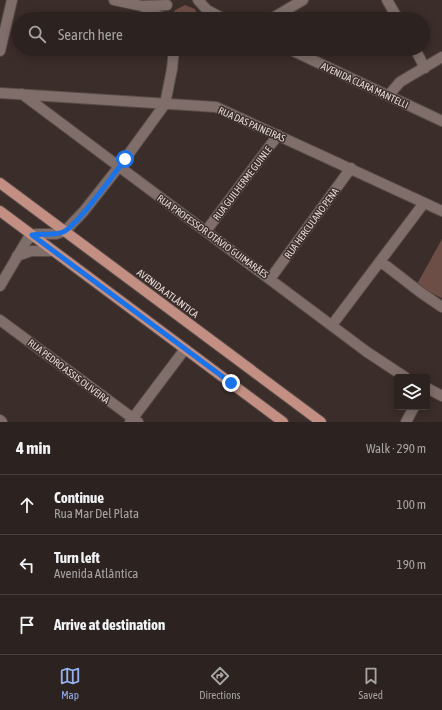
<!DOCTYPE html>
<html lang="en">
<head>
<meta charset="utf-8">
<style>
  :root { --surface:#2c221f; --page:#342a28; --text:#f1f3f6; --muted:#a6a4a4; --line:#483f3d; --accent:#95b2f1 }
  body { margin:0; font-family:"Asap Condensed",sans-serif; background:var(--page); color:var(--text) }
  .controls { position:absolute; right:12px; bottom:12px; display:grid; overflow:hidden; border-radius:4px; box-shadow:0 2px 10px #0003 }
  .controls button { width:36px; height:36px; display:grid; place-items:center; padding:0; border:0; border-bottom:1px solid var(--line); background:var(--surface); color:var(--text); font:20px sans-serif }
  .stop { position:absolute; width:12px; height:12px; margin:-9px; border:3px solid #1a73e8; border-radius:50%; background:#fff }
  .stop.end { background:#1a73e8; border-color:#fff; box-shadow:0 1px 4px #0008 }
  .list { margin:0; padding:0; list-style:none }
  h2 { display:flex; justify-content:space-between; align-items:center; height:52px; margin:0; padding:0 16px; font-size:17px }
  h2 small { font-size:13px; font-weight:400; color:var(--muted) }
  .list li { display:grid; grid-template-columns:26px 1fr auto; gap:12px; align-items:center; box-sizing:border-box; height:60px; padding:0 16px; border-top:1px solid var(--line) }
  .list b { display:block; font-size:15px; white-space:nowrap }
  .list p { margin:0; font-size:13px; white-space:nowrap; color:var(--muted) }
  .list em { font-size:13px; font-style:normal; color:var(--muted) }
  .icon { flex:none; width:22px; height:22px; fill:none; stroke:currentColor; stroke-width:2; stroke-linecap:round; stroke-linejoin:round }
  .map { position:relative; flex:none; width:442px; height:422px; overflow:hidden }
  .search { position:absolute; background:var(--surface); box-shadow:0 2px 10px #0003; left:12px; right:12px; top:12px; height:44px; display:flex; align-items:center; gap:10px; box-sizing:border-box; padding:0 14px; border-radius:22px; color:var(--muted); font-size:15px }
  .sheet { height:232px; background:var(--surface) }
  nav { display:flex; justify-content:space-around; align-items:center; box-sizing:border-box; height:56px; border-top:1px solid var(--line); background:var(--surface); font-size:11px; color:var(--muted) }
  nav a { display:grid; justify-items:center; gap:2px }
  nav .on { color:var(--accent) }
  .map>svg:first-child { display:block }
  .green { fill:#6d4e46 }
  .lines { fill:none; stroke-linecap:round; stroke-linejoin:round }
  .minor-casing { stroke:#584c49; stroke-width:12 }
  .major-casing { stroke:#584c49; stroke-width:12 }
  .minor { stroke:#7f6e6a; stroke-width:10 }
  .major { stroke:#c28f82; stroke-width:10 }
  .route { stroke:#1a73e8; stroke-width:5 }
  .labels { text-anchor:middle; stroke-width:3; stroke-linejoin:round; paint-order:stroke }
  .street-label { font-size:10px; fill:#e4dbd8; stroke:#3b2d29 }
</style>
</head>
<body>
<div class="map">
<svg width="442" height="422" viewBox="0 0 442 422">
  <rect width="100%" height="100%" fill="#3b2d29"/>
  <path class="green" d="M185,5L195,9L199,19H171L175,10Z
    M442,239V298L416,286Z"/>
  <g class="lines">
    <defs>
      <path id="minor" d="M114,0L142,6L167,5
        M198,0L207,10L208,19
        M387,0L398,19
        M142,6L162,18
        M207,10L224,19
        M271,19L303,0
        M289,49L442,121
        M415,49L425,68
        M0,51L12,0
        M0,93L216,107L442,211
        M22,94L367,352L405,377
        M388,96L400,82L442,57
        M206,231L278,135
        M17,256L31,251H53
        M380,261L420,292L442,307
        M270,279L351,168
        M0,286L27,240L36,234H56L65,231L84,211L125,159L165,104L172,69L174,49
        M0,320L138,422
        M332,325L424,203
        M427,388L442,396
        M0,420L2,422
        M130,422L185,349
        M406,422L414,407"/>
      <path id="major" d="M0,183L321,422
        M0,211L283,422"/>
    </defs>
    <use href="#minor" class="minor-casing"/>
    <use href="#major" class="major-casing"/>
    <use href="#minor" class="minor"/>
    <use href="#major" class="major"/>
  </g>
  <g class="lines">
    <path class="route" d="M125,159C114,174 77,226 63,232C53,236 42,233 32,235L231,383"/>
  </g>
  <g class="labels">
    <g class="street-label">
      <text transform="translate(365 85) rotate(25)" y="4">AVENIDA CLARA MANTELLI</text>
      <text transform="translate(252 124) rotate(24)" y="4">RUA DAS PAINEIRAS</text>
      <text transform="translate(242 183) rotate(-53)" y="4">RUA GUILHERME GUINLE</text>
      <text transform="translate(311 223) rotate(-54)" y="4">RUA HERCULANO PENA</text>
      <text transform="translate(213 236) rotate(36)" y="4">RUA PROFESSOR OTÁVIO GUIMARÃES</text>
      <text transform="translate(168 293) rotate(37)" y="4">AVENIDA ATLÂNTICA</text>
      <text transform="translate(69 371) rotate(37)" y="4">RUA PEDRO ASSIS OLIVEIRA</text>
    </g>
  </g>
</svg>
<div class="controls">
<button><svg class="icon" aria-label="layers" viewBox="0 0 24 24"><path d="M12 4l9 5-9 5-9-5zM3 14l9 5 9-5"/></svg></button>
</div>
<div class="stop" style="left:125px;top:159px"></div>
<div class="stop end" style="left:231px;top:383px"></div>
<div class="search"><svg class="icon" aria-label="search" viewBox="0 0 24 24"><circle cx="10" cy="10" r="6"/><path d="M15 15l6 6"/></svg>Search here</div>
</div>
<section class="sheet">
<h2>4 min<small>Walk · 290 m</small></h2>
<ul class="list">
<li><svg class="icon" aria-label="ahead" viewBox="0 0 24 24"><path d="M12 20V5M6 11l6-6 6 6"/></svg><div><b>Continue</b><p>Rua Mar Del Plata</p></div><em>100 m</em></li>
<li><svg class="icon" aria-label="left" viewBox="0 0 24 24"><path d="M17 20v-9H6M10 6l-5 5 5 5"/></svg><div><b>Turn left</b><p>Avenida Atlântica</p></div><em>190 m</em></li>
<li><svg class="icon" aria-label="arrive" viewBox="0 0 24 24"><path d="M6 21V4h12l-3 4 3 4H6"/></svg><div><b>Arrive at destination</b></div></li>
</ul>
</section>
<nav>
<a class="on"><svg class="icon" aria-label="map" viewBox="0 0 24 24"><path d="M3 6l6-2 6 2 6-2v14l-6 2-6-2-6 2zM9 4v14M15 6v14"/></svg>Map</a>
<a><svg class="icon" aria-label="directions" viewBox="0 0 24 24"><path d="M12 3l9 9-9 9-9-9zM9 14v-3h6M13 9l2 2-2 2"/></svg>Directions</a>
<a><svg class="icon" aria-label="saved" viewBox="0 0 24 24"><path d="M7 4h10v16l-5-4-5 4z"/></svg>Saved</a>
</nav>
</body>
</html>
